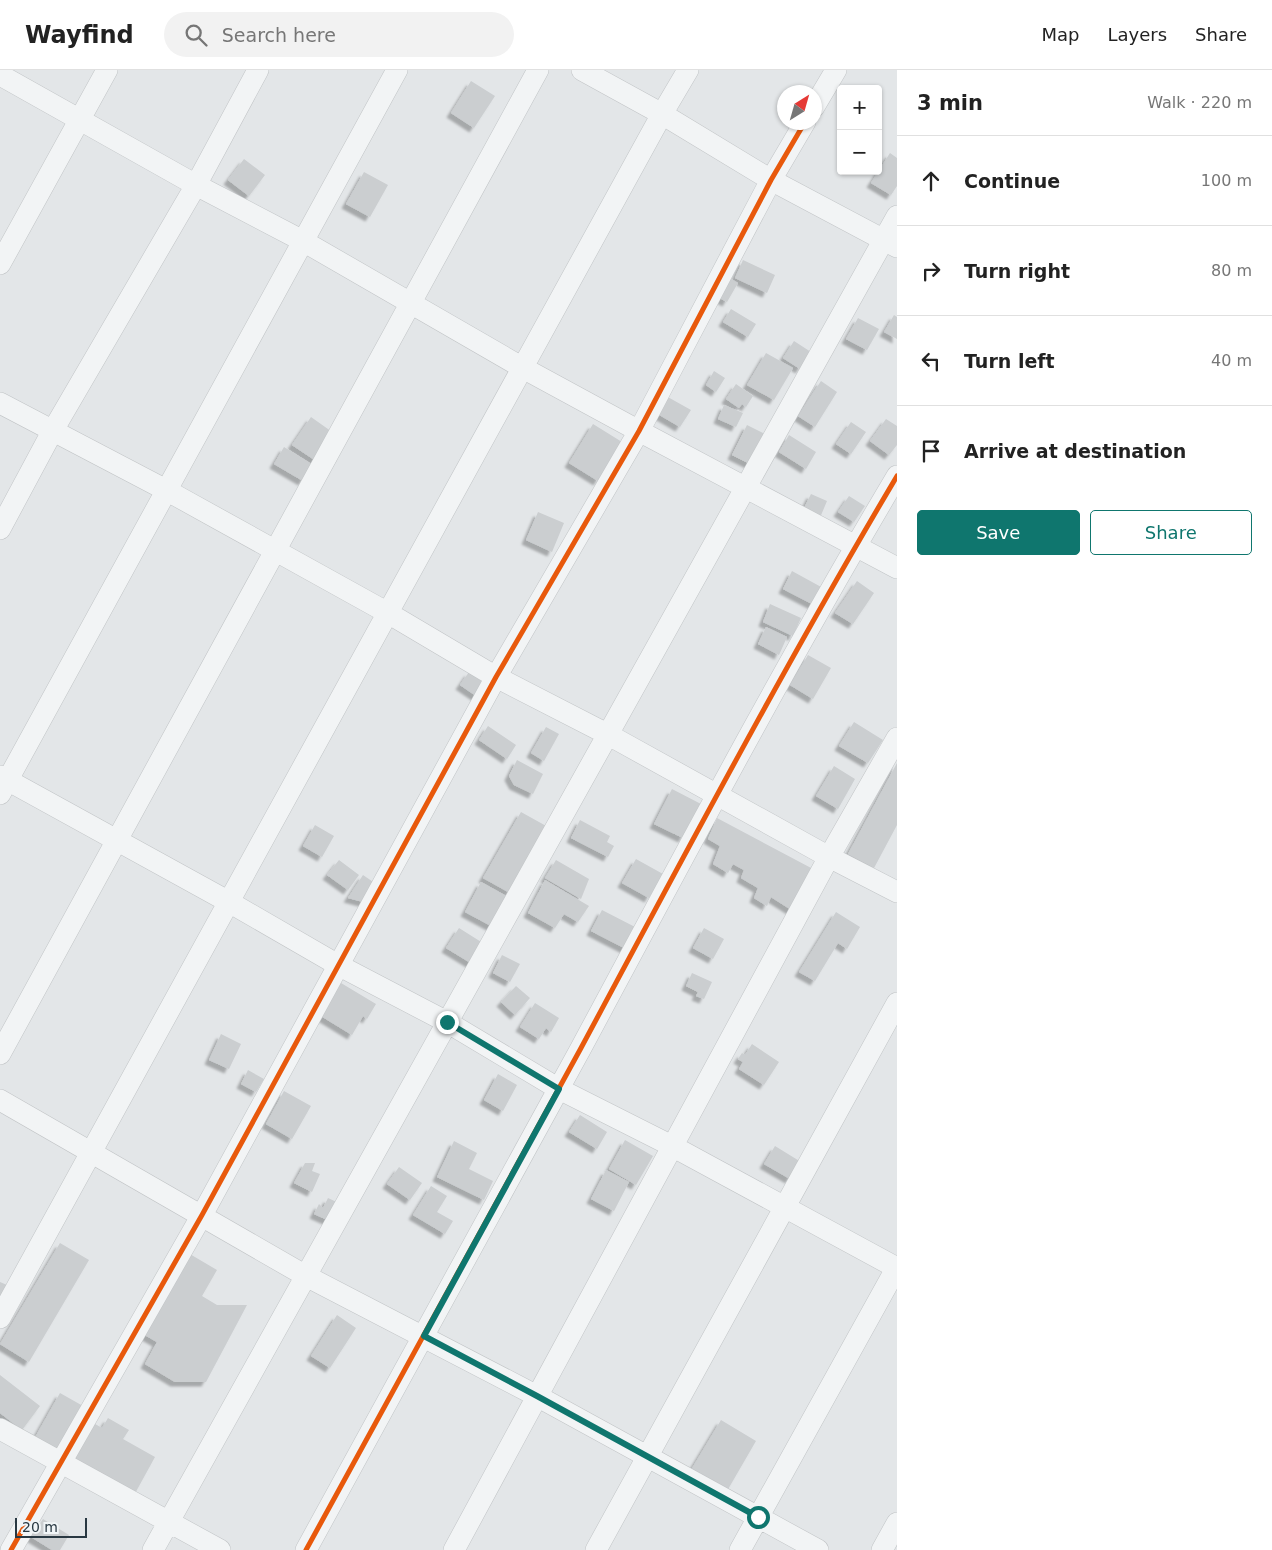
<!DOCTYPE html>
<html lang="en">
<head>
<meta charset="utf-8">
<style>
  :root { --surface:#fff; --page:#f2f2f2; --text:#222; --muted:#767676; --line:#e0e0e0; --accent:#0f766e }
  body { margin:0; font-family:"DejaVu Sans",sans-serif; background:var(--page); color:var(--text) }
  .controls { position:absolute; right:15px; top:15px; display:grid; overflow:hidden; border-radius:5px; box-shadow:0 1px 4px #0004 }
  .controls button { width:45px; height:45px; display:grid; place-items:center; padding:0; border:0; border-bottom:1px solid var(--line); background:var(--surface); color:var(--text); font:25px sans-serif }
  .compass { position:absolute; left:777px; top:15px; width:45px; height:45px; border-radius:50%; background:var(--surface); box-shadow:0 1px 4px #0004; rotate:37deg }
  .scale { position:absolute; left:15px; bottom:12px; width:72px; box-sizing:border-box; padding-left:5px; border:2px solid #293842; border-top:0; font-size:14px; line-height:18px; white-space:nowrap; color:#293842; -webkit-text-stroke:4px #f1f5f7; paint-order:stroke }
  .stop { position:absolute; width:15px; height:15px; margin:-11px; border:4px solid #0f766e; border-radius:50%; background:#fff }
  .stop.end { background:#0f766e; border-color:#fff; box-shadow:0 1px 5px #0008 }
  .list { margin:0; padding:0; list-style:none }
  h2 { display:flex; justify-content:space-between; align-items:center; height:65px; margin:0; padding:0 20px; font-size:21px }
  h2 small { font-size:16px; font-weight:400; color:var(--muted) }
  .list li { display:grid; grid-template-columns:32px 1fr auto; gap:15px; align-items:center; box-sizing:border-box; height:90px; padding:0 20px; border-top:1px solid var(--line) }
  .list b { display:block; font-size:19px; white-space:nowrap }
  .list em { font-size:16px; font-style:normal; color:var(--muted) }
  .actions { display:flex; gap:10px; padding:15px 20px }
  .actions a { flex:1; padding:11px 0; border:1px solid var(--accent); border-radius:5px; text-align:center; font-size:18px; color:var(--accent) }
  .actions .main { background:var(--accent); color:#fff }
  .icon { flex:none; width:28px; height:28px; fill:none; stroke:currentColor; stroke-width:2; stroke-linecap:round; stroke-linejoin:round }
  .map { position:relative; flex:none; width:897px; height:1480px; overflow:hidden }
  header { display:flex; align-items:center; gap:30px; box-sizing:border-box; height:70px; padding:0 25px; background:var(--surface); border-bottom:1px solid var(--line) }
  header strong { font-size:24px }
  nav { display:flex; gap:28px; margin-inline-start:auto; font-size:18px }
  .search { width:350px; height:45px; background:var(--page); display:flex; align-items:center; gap:12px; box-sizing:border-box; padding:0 18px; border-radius:28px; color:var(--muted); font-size:19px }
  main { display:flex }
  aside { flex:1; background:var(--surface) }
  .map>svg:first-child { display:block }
  .building { fill:#cbced0; filter:url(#shadow) }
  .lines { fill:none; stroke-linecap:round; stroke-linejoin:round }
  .minor-casing { stroke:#c1c4c6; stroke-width:22 }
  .minor { stroke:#f2f4f5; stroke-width:21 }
  .cycleway-casing { stroke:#f1f5f7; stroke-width:8 }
  .cycleway { stroke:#e8590c; stroke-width:5 }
  .route { stroke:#0f766e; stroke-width:6 }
</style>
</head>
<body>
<header>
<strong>Wayfind</strong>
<div class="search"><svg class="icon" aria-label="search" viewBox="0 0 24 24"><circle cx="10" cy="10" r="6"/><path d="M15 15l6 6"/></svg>Search here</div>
<nav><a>Map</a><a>Layers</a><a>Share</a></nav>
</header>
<main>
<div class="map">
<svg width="897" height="1480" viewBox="0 0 897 1480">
  <defs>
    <filter id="shadow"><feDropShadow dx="-4.5" dy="4.5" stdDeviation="1" flood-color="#0004"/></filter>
  </defs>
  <rect width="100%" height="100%" fill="#e3e6e8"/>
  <path class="building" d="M471,11L495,26L474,58L451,43Z
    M890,83L897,88V116L891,125L871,113Z
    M244,89L265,105L249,126L228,110Z
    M364,102L388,115L370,147L346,134Z
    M743,190L775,205L767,223L735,208Z
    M726,206L738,213L727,232L714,225Z
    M731,239L756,254L748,267L723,252Z
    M894,245L897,247V269L884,262Z
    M858,248L879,259L867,280L846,269Z
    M794,271L811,282L800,299L783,288Z
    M766,283L793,298L774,330L747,315Z
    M714,301L725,308L716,322L706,315Z
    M821,311L837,322L815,357L798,346Z
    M736,314L753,326L746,337L742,334L739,338L726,329Z
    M666,326L691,340L680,357L656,343Z
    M724,335L743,343L736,357L718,349Z
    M311,347L335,364L316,391L292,375Z
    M886,349L897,356V375L889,385L870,371Z
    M851,352L866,362L851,384L836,374Z
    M593,354L622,372L598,411L569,393Z
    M747,355L767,365L752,395L732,385Z
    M789,365L816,382L806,399L779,382Z
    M284,377L313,395L303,411L274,394Z
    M811,424L827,431L819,450L802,442Z
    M849,426L865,436L854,452L838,442Z
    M538,442L564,453L552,482L526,470Z
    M792,501L823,518L814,535L783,519Z
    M857,511L874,523L853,554L835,543Z
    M770,534L801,548L793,566L763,552Z
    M766,557L787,567L779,585L758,574Z
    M808,585L831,598L813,629L790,615Z
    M469,602L487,615L479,628L460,615Z
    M854,652L883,670L868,693L839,676Z
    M488,656L516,675L507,689L479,670Z
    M546,657L559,664L544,691L531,683Z
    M517,690L543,704L533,724L514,715L509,706Z
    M897,693V755L874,798L848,784Z
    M834,696L855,709L838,739L816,726Z
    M672,719L701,734L683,768L654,754Z
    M521,742L548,757L510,823L483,808Z
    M717,748L813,799L793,841L771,827L767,836L754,828L758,818L741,808L744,800L733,794L728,803L713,794L720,776L708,769Z
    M580,750L610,766L607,772L614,776L608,787L571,768Z
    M315,755L334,766L322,787L303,776Z
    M636,789L663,804L649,828L622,813Z
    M339,790L359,805L348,820L327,805Z
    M556,790L589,809L581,829L545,808Z
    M363,805L379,816L367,833L348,828Z
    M545,810L589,836L578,852L564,844L555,858L528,843Z
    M481,812L508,827L493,857L465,842Z
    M602,840L637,858L626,879L591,861Z
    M836,842L860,857L847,879L838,873L815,911L799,902Z
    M459,858L486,875L474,895L446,878Z
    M704,858L724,869L713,889L693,878Z
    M502,885L520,894L510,912L493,903Z
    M692,903L712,912L704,929L696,926L698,922L686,916Z
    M341,913L376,934L367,949L363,946L352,965L321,946Z
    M516,916L530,928L515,945L501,932Z
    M535,933L559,948L551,962L546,958L539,969L520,957Z
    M221,964L241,974L229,999L209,990Z
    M752,974L779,992L764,1015L739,999L743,992L738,989L742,983L745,985Z
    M248,1000L264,1009L256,1022L241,1014Z
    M498,1004L517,1015L503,1041L484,1030Z
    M284,1021L311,1036L292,1069L266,1054Z
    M580,1045L607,1062L597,1079L569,1062Z
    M625,1070L653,1086L636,1115L609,1099Z
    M454,1071L477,1083L469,1099L493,1111L484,1130L437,1107Z
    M775,1076L801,1092L790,1109L764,1094Z
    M305,1093H315L312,1101L320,1104L312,1122L294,1113Z
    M399,1097L422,1113L410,1130L387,1114Z
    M606,1100L629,1112L614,1141L591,1129Z
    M431,1116L447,1126L437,1142L453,1151L445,1164L413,1145Z
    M328,1128L343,1135L334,1153L314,1144L319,1134L323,1138Z
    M60,1173L89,1190L29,1292L0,1274Z
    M183,1180L217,1200L202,1226L217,1235H247L206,1312H175L145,1294L157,1272L136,1260Z
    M0,1212L7,1215L0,1229Z
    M337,1245L356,1258L330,1298L311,1286Z
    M0,1305L40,1336L22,1360L0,1343Z
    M60,1323L83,1336L78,1344L102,1358L108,1348L129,1360L123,1369L155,1387L133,1427L33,1371Z
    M721,1350L756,1371L727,1421L691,1400Z
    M43,1449L69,1465L60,1480H52L31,1467Z"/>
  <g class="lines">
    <defs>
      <path id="minor" d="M582,0L662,44L771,110L897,177
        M0,5L196,115L303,171L523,298L639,361L897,498
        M814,37L836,0
        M0,194L107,0
        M0,333L166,420L388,543L496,607L607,664L829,787L897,822
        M0,459L52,362L196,115L258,0
        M0,706L229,832L338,895L447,952L559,1019L672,1076L897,1198
        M0,724L397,0
        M0,984L538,0
        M0,1030L306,1206L537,1326L818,1480
        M0,1248L662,44L688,0
        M0,1359L220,1480
        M11,1480L202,1145L496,607L639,361L771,110L805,52
        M153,1480L897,146
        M306,1480C398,1313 490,1146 581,978C684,786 786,593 897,406
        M454,1480L829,787L897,668
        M596,1480L897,933
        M740,1480L897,1197
        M882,1480L897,1453"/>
    </defs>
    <use href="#minor" class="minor-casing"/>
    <use href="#minor" class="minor"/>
    <defs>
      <path id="cycleway" d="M11,1480L202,1145L496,607L639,361L771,110L805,52
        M306,1480C398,1313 490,1146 581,978C684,786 786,593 897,406"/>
    </defs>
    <use href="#cycleway" class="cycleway-casing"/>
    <use href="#cycleway" class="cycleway"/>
  </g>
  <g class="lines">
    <path class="route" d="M447,952L559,1019L424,1266L537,1326L758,1447"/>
  </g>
</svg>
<div class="controls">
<button>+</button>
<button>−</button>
</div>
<svg class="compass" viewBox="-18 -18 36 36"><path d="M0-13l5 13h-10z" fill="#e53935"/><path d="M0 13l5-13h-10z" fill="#767676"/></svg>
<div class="scale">20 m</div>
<div class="stop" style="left:758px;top:1447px"></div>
<div class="stop end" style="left:447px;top:952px"></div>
</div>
<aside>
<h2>3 min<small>Walk · 220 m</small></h2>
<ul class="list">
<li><svg class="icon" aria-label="ahead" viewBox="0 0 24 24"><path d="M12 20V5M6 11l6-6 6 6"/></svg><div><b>Continue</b></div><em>100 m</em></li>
<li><svg class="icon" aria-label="right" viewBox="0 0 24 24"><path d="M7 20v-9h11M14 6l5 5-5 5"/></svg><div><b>Turn right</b></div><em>80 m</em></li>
<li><svg class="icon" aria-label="left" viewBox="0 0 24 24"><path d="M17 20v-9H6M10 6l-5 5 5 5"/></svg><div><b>Turn left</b></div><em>40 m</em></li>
<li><svg class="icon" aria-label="arrive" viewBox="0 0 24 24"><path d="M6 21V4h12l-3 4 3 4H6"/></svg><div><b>Arrive at destination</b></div></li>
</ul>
<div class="actions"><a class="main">Save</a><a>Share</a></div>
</aside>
</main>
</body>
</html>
